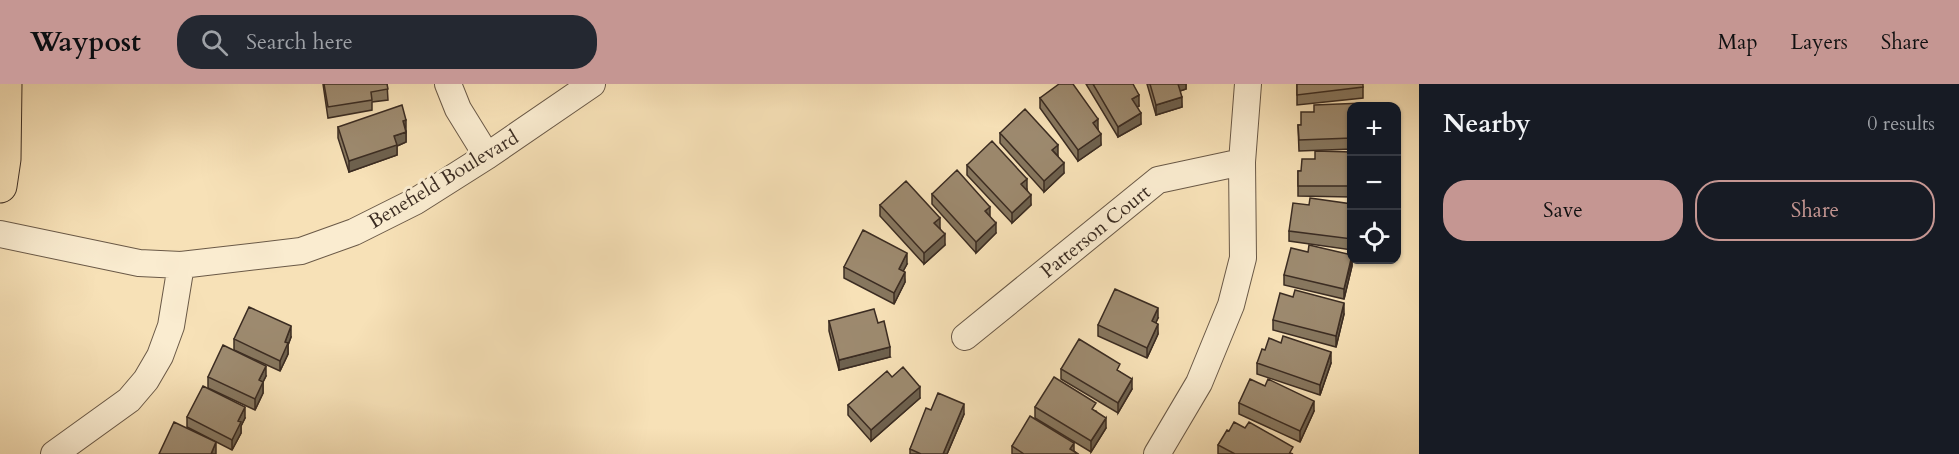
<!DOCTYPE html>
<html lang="en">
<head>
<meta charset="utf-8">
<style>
  :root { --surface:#171b24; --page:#242831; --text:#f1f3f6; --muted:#9ea1a6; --line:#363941; --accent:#c59692 }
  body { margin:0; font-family:Cardo,serif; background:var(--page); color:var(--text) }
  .controls { position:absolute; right:18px; top:18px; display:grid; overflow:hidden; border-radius:12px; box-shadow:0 2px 4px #0004 }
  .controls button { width:54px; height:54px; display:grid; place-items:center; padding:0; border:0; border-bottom:2px solid var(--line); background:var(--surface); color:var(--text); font:30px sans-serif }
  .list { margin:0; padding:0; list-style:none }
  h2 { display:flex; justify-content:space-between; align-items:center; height:78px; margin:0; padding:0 24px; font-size:26px }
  h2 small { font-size:20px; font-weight:400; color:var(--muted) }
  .actions { display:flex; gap:12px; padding:18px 24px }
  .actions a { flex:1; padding:14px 0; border:2px solid var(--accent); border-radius:24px; text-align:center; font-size:21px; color:var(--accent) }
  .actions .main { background:var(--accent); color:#111 }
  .icon { flex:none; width:33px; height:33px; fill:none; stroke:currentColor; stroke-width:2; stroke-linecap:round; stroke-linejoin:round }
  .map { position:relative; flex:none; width:1419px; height:370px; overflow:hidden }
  header { display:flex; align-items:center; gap:36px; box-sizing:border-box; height:84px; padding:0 30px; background:var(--accent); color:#111 }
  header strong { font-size:28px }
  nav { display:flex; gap:33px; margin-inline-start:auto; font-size:21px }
  .search { width:420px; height:54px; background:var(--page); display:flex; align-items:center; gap:15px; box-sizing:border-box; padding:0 21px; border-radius:24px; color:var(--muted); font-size:22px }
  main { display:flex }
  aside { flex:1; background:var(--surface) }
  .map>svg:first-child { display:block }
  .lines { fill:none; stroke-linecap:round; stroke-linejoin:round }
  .minor-casing { stroke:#6a5947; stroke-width:28 }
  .major-casing { stroke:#3b2c22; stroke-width:35 }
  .minor { stroke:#faecd0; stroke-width:26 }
  .major { stroke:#f7e1b7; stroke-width:33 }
  .wall { fill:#87775f; stroke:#3b2c22; stroke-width:1.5 }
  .shaded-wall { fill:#6e614e; stroke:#3b2c22; stroke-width:1.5 }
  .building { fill:#9d8a6f; stroke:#3b2c22; stroke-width:1.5 }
  .labels { text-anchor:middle; stroke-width:6; stroke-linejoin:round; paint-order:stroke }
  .street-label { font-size:20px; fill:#3b2c22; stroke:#faecd0 }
</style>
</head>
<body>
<header>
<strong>Waypost</strong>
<div class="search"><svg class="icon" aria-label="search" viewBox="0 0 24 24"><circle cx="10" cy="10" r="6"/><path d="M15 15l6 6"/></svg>Search here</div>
<nav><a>Map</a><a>Layers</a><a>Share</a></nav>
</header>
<main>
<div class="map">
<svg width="1419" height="370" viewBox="0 0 1419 370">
  <rect width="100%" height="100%" fill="#f7e1b7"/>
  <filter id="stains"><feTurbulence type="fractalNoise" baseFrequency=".00333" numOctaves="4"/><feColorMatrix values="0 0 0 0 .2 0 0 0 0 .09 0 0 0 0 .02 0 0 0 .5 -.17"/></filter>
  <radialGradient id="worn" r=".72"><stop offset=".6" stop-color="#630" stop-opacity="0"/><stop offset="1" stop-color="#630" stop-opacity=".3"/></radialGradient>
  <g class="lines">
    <defs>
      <path id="minor" d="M448,0L458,25L487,72
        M0,150L139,179L181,181L301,167L354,148L416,117L487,72L592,0
        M965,253L1158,96L1242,78
        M54,370L129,316L146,296L160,272L171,242L181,181
        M1157,370L1199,299L1231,221L1243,174L1242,78L1248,0"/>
      <path id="major" d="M0,102L4,75L5,0"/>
    </defs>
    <use href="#minor" class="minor-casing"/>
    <use href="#major" class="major-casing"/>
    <use href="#minor" class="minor"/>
    <use href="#major" class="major"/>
  </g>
  <path class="wall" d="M323,0H387L388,16L372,18V26L328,34Z
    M1086,0H1133L1139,22L1137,23L1141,40L1118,53Z
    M1147,0H1186V5L1180,7L1182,23L1156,31Z
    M1297,0L1363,3V14L1297,21Z
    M1040,14L1098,45L1101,61L1078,77L1040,24Z
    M1352,22V65L1299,67L1298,41H1301L1314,28Z
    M338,43L406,47V58L397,62V71L349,88L338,54Z
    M1000,49L1058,72L1064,89L1044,108L1000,59Z
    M1352,68V113L1298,112V87H1301L1315,75Z
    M967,81L1027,105L1031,121L1012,139L967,91Z
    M932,110L996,149L976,169L932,120Z
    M1352,120V166L1289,157V147L1309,121Z
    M880,121L940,144L945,161L924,180L880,132Z
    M1308,168L1352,176V182L1344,215L1284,201V191Z
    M907,180L903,187L905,198L894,220L844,194V183Z
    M1293,213L1344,230L1336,263L1273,246V236Z
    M1158,234L1156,238L1158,250L1147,274L1098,252V241Z
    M829,237L890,273L839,286L829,247Z
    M291,253L288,261V270L280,287L234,266V255Z
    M1257,279H1331L1320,311L1257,290Z
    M1061,285L1120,288L1132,305L1118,329L1061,295Z
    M266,292L263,298V309L255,326L208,304V293Z
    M892,293L920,314L871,357L848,331V321Z
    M1239,319L1314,327L1300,358L1239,330Z
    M1035,323L1096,327L1106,344L1091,368L1035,334Z
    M931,326L964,330L947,370H910V365Z
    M187,333L245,334L241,342V349L232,366L187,343Z
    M1229,347L1293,370H1218V361Z
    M1012,362L1074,367L1078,370H1012Z"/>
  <path class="shaded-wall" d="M1177,0H1186V5L1177,8Z
    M1139,11V22L1132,26V15Z
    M1182,13V23L1156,31V21Z
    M1141,29V40L1118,53V43Z
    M1098,35V45L1093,50V39Z
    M406,36V47L403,37Z
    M406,48V58L397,62V71L349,88V77L394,52Z
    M1101,50V61L1078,77V66Z
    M1058,61V72L1052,66Z
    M1064,79V89L1044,108V97Z
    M1027,95V105L1021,110V100Z
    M1031,111V121L1012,139V129Z
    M990,123V133L985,127Z
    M940,134V144L934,149V139Z
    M996,139V149L976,169V158Z
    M945,150V161L924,180V169Z
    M907,169V180L899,195V185Z
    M1352,176V182L1344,215V205Z
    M905,188V198L894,220V209Z
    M1344,219V230L1336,263V252Z
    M1158,224V234L1152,247V237Z
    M1158,240V250L1147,274V264Z
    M291,242V253L288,261V270L280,287V277L285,258Z
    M890,263V273L839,286V276Z
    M1331,268V279L1320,311V301Z
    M266,282V292L263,298V309L255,326V315L259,296Z
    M1132,295V305L1118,329V319Z
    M920,303V314L871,357V346Z
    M1314,317V327L1300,358V347Z
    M964,320V330L947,370H943Z
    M245,323V334L241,342V349L232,366V356L238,337Z
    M1106,334V344L1091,368V357Z
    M216,358V370H211Z
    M1074,359V369L1070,365Z"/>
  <path class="building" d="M324,0H387L388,5L371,8L372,16L328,23Z
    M1059,0H1073L1098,35L1093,39L1101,50L1078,66L1040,14Z
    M1093,0H1133L1139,11L1132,15L1141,29L1118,43Z
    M1150,0H1178L1182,13L1156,21Z
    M1297,0H1363V3L1297,11Z
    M1364,19V22H1352V54L1299,56L1298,41H1301V28H1314V21Z
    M402,21L406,36L403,37L406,48L394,52L397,61L349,77L338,43Z
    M1025,25L1058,61L1052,66L1064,79L1044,97L1000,49Z
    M992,57L1027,95L1021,100L1031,111L1012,129L967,81Z
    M1315,67L1352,68V102H1298V87H1301L1302,75H1315Z
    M957,86L990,123L985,127L996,139L976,158L932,110Z
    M906,97L940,134L934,139L945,150L924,169L880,121Z
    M1310,114L1352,120V155L1289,147L1293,119L1309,121Z
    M863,146L907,169L899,185L905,188L894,209L844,183Z
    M1309,161L1352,171L1344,205L1284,191L1291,164L1308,168Z
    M1115,205L1158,224L1152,237L1158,240L1147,264L1098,241Z
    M1295,206L1344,219L1336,252L1273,236L1280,209L1293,213Z
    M249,223L291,242L285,258L288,259L280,277L234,255Z
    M874,225L878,239L884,237L890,263L839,276L829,237Z
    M1283,252L1331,268L1320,301L1257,279L1262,265L1265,266L1269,254L1281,259Z
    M1079,255L1120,280L1117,286L1132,295L1118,319L1061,285Z
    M223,261L266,282L259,296L263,298L255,315L208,293Z
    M903,283L920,303L871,346L848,321L887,287L892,293Z
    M1054,293L1096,319L1092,325L1106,334L1091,357L1035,323Z
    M1250,295L1265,302L1268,295L1314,317L1300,347L1239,319Z
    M203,302L245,323L238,337L241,338L232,356L187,333Z
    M938,309L964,320L943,370H921L910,365L926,324L931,326Z
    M1030,332L1074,359L1070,365L1078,370H1024L1012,362Z
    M174,338L216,358L211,370H159Z
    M1234,338L1245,344L1249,338L1293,363L1289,370H1235L1218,361L1227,346L1229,347Z"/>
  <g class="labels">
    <g class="street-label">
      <text transform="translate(443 95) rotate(-31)" y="7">Benefield Boulevard</text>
      <text transform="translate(1095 147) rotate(-39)" y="7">Patterson Court</text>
    </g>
  </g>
  <rect width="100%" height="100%" filter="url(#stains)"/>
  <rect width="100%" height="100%" fill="url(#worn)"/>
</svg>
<div class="controls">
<button>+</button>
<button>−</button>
<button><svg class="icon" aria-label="locate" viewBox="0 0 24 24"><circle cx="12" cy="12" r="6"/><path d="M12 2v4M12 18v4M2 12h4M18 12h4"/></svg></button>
</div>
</div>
<aside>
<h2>Nearby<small>0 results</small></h2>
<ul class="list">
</ul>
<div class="actions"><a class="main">Save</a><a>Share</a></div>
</aside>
</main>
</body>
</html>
